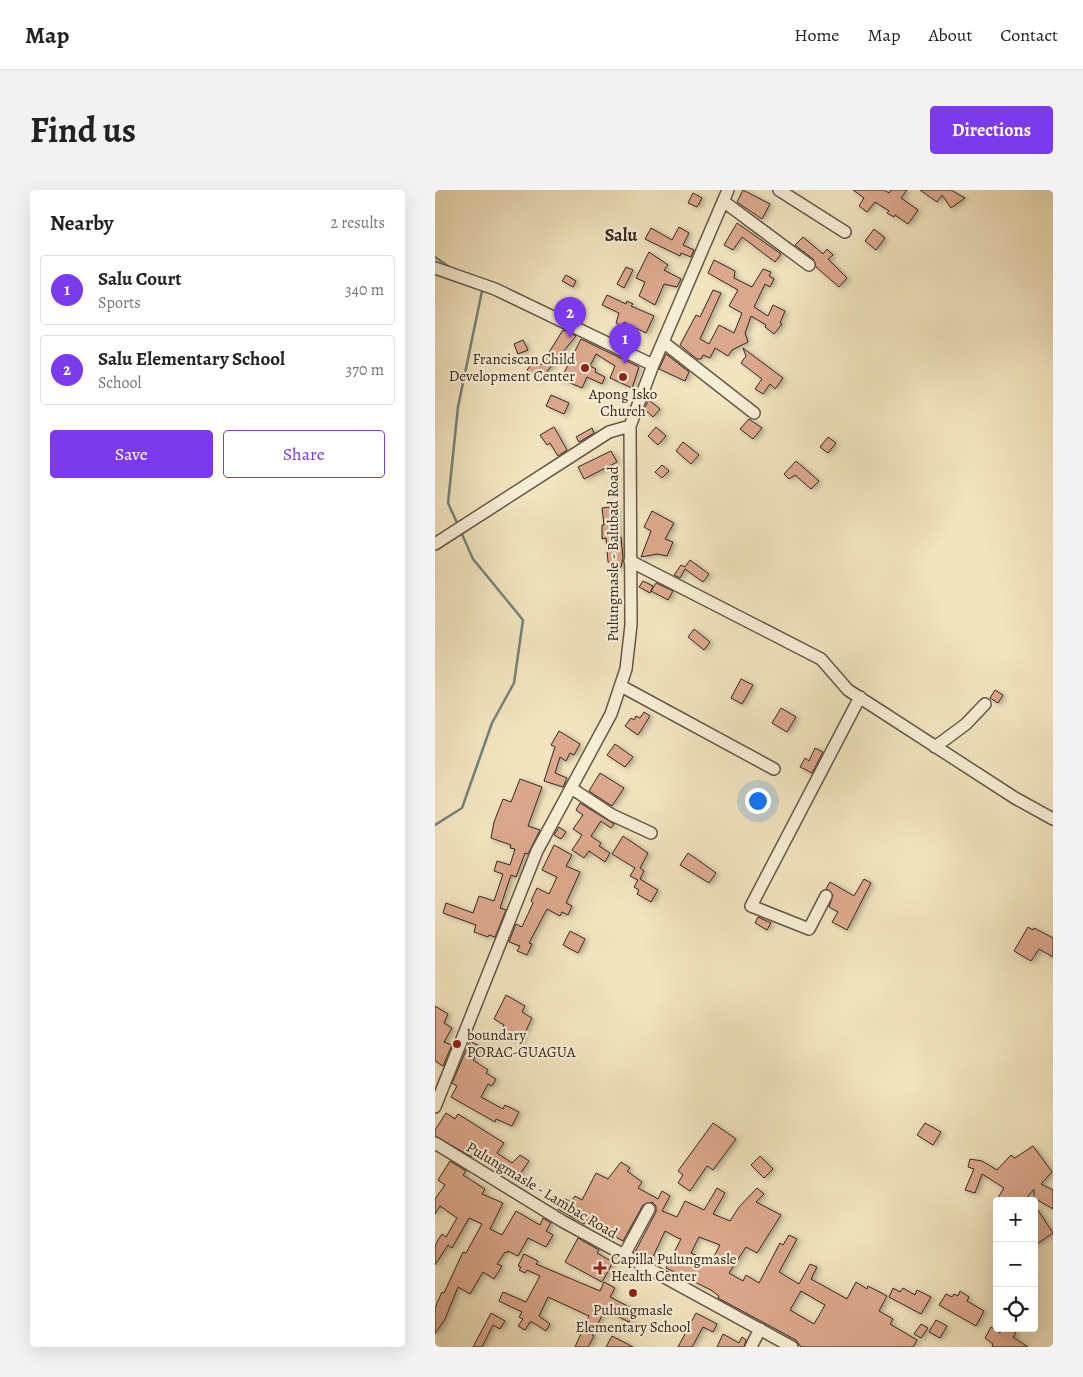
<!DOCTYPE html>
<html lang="en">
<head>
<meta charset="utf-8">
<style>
  :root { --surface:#fff; --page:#f2f2f2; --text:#222; --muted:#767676; --line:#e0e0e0; --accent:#7c3aed }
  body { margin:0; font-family:Alegreya,serif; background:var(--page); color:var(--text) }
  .controls { position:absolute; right:15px; bottom:15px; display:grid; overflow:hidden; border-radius:5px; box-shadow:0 5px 20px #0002 }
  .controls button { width:45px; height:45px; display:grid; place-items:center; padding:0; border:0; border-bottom:1px solid var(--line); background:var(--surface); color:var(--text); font:25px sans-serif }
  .you { position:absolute; left:322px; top:610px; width:18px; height:18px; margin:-12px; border:4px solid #fff; border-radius:50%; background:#1a73e8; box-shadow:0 0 0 8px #1a73e833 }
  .badge { display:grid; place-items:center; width:32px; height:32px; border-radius:50%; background:var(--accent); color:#fff; font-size:16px; font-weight:700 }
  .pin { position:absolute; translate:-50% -41px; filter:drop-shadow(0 1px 2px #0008) }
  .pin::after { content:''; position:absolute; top:26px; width:18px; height:15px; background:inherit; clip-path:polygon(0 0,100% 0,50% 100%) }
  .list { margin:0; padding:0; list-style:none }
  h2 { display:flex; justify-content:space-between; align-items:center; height:65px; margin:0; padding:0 20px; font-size:21px }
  h2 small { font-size:16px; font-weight:400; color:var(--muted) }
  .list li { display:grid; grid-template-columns:32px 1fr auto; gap:15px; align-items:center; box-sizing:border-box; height:70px; margin:0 10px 10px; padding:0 10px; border:1px solid var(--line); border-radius:5px }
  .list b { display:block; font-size:19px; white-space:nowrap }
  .list p { margin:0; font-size:16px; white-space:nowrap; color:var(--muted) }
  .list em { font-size:16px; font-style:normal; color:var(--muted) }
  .actions { display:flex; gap:10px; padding:15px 20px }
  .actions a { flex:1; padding:11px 0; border:1px solid var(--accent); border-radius:5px; text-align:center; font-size:18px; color:var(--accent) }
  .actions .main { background:var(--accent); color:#fff }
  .icon { flex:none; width:28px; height:28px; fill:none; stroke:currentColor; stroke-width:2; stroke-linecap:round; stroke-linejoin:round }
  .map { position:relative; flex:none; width:618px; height:1157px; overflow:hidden; border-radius:5px }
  header { display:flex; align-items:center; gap:30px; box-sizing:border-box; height:70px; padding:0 25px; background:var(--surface); border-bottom:1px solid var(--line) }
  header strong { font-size:24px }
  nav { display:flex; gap:28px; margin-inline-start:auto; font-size:18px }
  .intro { display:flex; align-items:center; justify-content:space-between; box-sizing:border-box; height:120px; padding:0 30px }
  h1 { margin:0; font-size:35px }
  .button { padding:12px 22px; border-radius:5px; background:var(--accent); color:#fff; font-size:18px; font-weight:700 }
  main { display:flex; gap:30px; padding:0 30px }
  aside { flex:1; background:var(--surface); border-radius:5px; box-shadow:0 5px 20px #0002 }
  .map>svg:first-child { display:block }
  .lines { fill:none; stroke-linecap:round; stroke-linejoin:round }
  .stream { stroke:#73827c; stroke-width:2.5 }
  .building { fill:#dca88d; stroke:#352921; fill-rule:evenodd; filter:url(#shadow) }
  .minor-casing { stroke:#645848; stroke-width:14 }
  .minor { stroke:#f6edd5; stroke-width:11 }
  .poi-dot { fill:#8f2418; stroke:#f6edd5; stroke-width:2 }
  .labels { text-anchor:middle; stroke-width:4.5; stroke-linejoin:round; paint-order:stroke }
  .poi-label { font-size:15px; fill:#352921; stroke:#f6edd5 }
  .street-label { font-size:15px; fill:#352921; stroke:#f6edd5 }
  .quarter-label { font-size:18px; font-weight:bold; fill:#352921; stroke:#f6edd5 }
</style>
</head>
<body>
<header>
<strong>Map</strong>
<nav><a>Home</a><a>Map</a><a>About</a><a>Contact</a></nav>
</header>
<div class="intro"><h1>Find us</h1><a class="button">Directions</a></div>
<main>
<aside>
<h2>Nearby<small>2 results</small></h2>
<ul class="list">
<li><span class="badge">1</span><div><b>Salu Court</b><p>Sports</p></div><em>340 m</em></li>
<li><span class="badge">2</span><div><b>Salu Elementary School</b><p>School</p></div><em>370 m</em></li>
</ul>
<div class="actions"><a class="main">Save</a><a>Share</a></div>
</aside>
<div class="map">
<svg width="618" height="1157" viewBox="0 0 618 1157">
  <defs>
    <filter id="shadow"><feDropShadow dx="3" dy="1.5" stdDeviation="2.5" flood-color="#0004"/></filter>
  </defs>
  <rect width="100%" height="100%" fill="#f1e4bf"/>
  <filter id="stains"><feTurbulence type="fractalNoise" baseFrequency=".004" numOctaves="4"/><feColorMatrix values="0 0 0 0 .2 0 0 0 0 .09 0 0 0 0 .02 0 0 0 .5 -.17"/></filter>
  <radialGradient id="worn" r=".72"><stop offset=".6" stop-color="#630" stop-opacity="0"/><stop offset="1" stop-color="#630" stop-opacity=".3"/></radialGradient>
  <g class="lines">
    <path class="stream" d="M0,67L17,79
      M23,335L13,313L23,217L47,101
      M0,635L27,618L57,533L79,493L88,430L38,369L26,342"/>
  </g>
  <path class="building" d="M308,0L335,14L327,29L302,12Z
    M418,0H449L454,3L456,0H472L466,8L483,20L473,34L460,25L459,27L452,23L454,21L440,12L432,22L424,16L429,8Z
    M485,0H516L530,8L516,18L507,5L502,12Z
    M258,3L267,8L262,17L253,13Z
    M302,33L346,64L340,72L307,47L298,60L289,55Z
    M244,37L254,43L248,55L259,60L256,67L246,63L245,66L210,49L216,38L237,50Z
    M439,39L450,48L441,60L430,51Z
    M368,47L388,64L392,59L398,65L393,69L412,88L404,97L381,77L378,69L360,55Z
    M214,62L233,75L229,80L246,89L242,97L229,94L220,115L204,106L210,92L201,88Z
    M279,70L300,81L299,88L317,97L328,79L336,82L334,86L339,89L335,97L330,94L319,117L333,126L338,115L350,121L345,133L347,134L339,144L330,137L331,135L316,126L310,143L313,152L297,160L293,166L280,158L275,168L268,165L266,169H262L245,155L261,125L265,127L278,100L286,103L265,149L274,154L284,135L299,143L307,123L294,116L303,100L273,83Z
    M191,77L198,80L189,98L182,94Z
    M131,85L141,91L138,97L127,91Z
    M172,105L191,114L192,111L198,114L196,116L219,126L211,143L189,132L187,137L181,133L184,123L167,115Z
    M128,140L141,146L105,190L92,180L100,170L106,175Z
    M146,149L204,177L197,198L175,188L180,176L161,164L155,176L161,179L160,182L170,187L167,194L152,187L147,198L126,189Z
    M88,150L93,160L83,164L79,154Z
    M308,158L348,188L340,199L335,194L328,204L320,199L327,189L306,173L311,166Z
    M231,164L254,182L250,191L224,179Z
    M116,205L134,213L129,224L111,216Z
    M214,210L225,219L218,227L209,219Z
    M314,229L327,238L318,249L305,239Z
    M119,237L132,260L123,266L115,253L112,255L105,245Z
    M221,237L231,246L223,255L213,246Z
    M157,238L159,243L144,252L141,247Z
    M393,247L401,253L393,263L385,257Z
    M248,252L264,265L256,274L241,261Z
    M176,261L182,272L149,289L143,277Z
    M361,271L384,291L376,299L360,285L354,289L349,284Z
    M227,275L234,281L227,288L220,282Z
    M181,316L183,347H186L188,368L186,377H176V372H173L171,348L167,349V335H169L167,318Z
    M217,321L239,333L230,349L238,352L232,366L222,364L206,367L216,341L209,337Z
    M255,370L274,384L268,392L250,379L245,388L239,385L246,375L250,377Z
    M208,391L218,396L215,403L204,397Z
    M221,393L238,401L233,410L216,401Z
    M259,439L275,452L269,460L253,447Z
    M306,489L318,495L307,514L296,508Z
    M560,500L568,505L563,513L555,508Z
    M346,518L361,527L352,542L337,533Z
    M209,522L215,526L203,545L190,536L196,528L199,530L201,526L205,528Z
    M124,541L145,554L139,565L135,563L131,571L125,567L120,583L132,588L128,597L109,591L120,557L116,555Z
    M180,554L198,567L190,577L172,565Z
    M380,558L388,562L377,583L365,577L370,568L374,571Z
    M165,583L189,598L177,616L154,601Z
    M85,589L107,597L93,636L105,640L93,664L90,663L81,687L76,685L65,718L71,720L60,747L54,745L53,747L39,742L41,735L8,723L11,713L38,723L44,706L59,711L68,684L59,681L62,671L75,675L80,659L75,658L76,655L56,648L59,632L68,609L76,612Z
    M145,613L179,634L176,638L166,631L156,646L166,653L164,656L175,663L170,672L154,661L149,668L137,660L147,645L138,639L148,625L141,620Z
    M124,637L131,642L126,649L119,645Z
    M188,646L213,663L205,678L209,681L205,689L223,700L216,712L202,704L204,700L199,697L203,690L195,686L200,678L177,664Z
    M119,655L137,665L131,676L145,682L131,713L137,716L133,725L127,722L125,726L112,719L94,753L97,754L92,765L82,761L85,756L74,752L81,734L87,737L98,713L96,711L102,698L114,704L122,687L107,680Z
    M253,663L281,683L274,693L245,675Z
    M429,689L436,693L412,740L397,732L403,722L394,717L398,705L391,699L395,692L419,706Z
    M323,727L336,733L332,740L320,733Z
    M593,737L598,740L599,738L618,748V767L604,759L596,771L579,761Z
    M135,741L150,749L143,763L128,755Z
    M71,805L90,816L87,822L97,828L85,853L66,841L69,835L59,829Z
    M0,816L13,824L9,833L17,838L9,852L17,855L8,876L0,871Z
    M35,851L46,857L38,870L53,880L51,883L61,889L57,896L53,894L46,907L68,919L70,915L84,922L77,936L61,929L60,932L16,907L22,896L17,893Z
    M11,923L20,929L23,924L69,953L62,963L77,973L85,965L94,971L85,984L96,991L92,998L66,983L39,964L37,967L0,946V940Z
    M278,933L301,949L278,980L272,976L255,1001L243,993L248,985L243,981Z
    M490,933L506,942L498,955L482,945Z
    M598,956L617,982L606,994L618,1000V1019L599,1008V999L589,1011H561L569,998L547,984L540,1003L530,1000L539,979L533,977L535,969L547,971L562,980L576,965L580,968Z
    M325,966L338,979L329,988L316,975Z
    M15,971L31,981L28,985L50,999L47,1004L68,1013L55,1039L67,1045L81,1021L105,1035L108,1028L116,1033L111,1041L118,1045L111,1057L93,1048L83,1066L73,1061L72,1063L70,1062L62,1074L67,1076L59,1089L48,1082L35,1104L23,1097L10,1129L0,1144V1118L7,1102L9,1103L28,1062L31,1063L47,1034L34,1028L17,1058L13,1055L0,1075V1056L3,1050L7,1044L11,1047L22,1028L5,1016L0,1024V1009L10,995L3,990Z
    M186,972L195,978L192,981L207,992L203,998L223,1009L227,1001L235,1006L227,1021L242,1027L250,1011L269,1020L282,998L290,1003L278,1024L295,1031L304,1017L322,998L329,1004L321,1012L346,1025L322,1063L311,1057L294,1083L308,1091L311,1085L324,1093L345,1053L348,1055L354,1045L362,1049L344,1082L364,1094L375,1074L382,1077L376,1089L412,1109L421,1092L432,1099L433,1096L452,1106L444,1121L458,1129L455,1134L482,1150L478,1157H366L361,1150L283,1108L284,1106L276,1100L231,1078L246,1049L243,1048L230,1041L216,1071L200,1062L221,1022V1016L217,1012L208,1015L188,1051L151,1030L149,1034L123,1019L130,1009L136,1012L140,1006L147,1010L161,983L173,989ZM264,1047L285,1055L276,1072L256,1063ZM366,1101L390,1115L379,1134L355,1120Z
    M599,1014L618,1043L599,1056Z
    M143,1048L164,1060L162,1063L178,1072L167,1092L130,1072Z
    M89,1064L103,1071L101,1074L165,1101L169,1092L180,1098L175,1107L200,1120L194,1132L170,1120L157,1145L159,1146L153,1157H140L154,1126L113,1107L104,1126L115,1134L111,1141L97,1132H95L90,1140L83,1136L88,1129L84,1127L87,1122L64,1111L68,1102L91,1112L105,1086L92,1080L90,1083L84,1080L86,1077L83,1076Z
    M458,1098L465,1102L468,1098L480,1105L482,1100L496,1107L486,1124L454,1107Z
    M525,1101L534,1107L532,1111L549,1121L541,1136L504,1115L511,1104L517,1107L519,1104L523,1106Z
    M56,1123L70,1131L65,1139L58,1135L47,1157H38Z
    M261,1123L282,1134L278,1142L268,1137L257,1157H243Z
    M501,1130L512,1136L505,1148L494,1142Z
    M486,1134L493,1138L486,1148L479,1144Z
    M556,1137L565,1143L568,1138H573L581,1143L578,1147L593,1157H557L558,1154L550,1148Z
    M288,1144L304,1153L307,1147L311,1150L309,1157H282Z
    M177,1146L198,1157H171Z"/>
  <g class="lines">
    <defs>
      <path id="minor" d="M344,0L410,42
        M288,11L374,75
        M0,78L60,99L218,175
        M228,152L319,223
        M0,354L174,242L195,236
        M195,371L386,469L413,500L580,608L618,629
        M186,496L339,579
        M500,557L531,534L550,514
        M136,598L177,625L216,643
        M391,706L374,739L316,716L425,507
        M0,917L102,661L176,524L191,479L196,435L195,236L218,175L293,0
        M0,953L127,1031L357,1157
        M189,1065L214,1019
        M316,1157L325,1139"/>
    </defs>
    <use href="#minor" class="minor-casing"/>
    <use href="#minor" class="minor"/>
  </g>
  <g class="poi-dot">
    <circle cx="150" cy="178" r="5"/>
    <circle cx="188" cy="187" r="5"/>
    <circle cx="22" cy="854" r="5"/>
    <path d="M162.5 1070.5h5v5h5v5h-5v5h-5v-5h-5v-5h5z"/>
    <circle cx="198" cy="1103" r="5"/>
  </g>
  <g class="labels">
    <g class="poi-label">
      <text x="140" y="174" text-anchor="end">Franciscan Child<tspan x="140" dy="17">Development Center</tspan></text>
      <text x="188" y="209">Apong Isko<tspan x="188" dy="17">Church</tspan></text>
      <text x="32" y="850" text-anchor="start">boundary<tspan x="32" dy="17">PORAC-GUAGUA</tspan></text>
      <text x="176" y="1074" text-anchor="start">Capilla Pulungmasle<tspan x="176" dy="17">Health Center</tspan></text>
      <text x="198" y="1125">Pulungmasle<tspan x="198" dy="17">Elementary School</tspan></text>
    </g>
    <g class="street-label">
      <text transform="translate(178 364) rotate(-90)" y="5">Pulungmasle - Balubad Road</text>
      <text transform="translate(107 1000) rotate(31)" y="5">Pulungmasle - Lambac Road</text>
    </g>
    <g class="quarter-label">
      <text x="186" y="51">Salu</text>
    </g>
  </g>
  <rect width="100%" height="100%" filter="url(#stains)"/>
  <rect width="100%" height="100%" fill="url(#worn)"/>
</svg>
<div class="controls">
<button>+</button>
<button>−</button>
<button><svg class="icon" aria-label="locate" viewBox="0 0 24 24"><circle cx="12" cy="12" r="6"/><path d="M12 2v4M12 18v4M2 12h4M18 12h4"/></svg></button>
</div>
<div class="you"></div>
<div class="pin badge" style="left:190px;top:174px">1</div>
<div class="pin badge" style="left:135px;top:148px">2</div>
</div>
</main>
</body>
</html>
